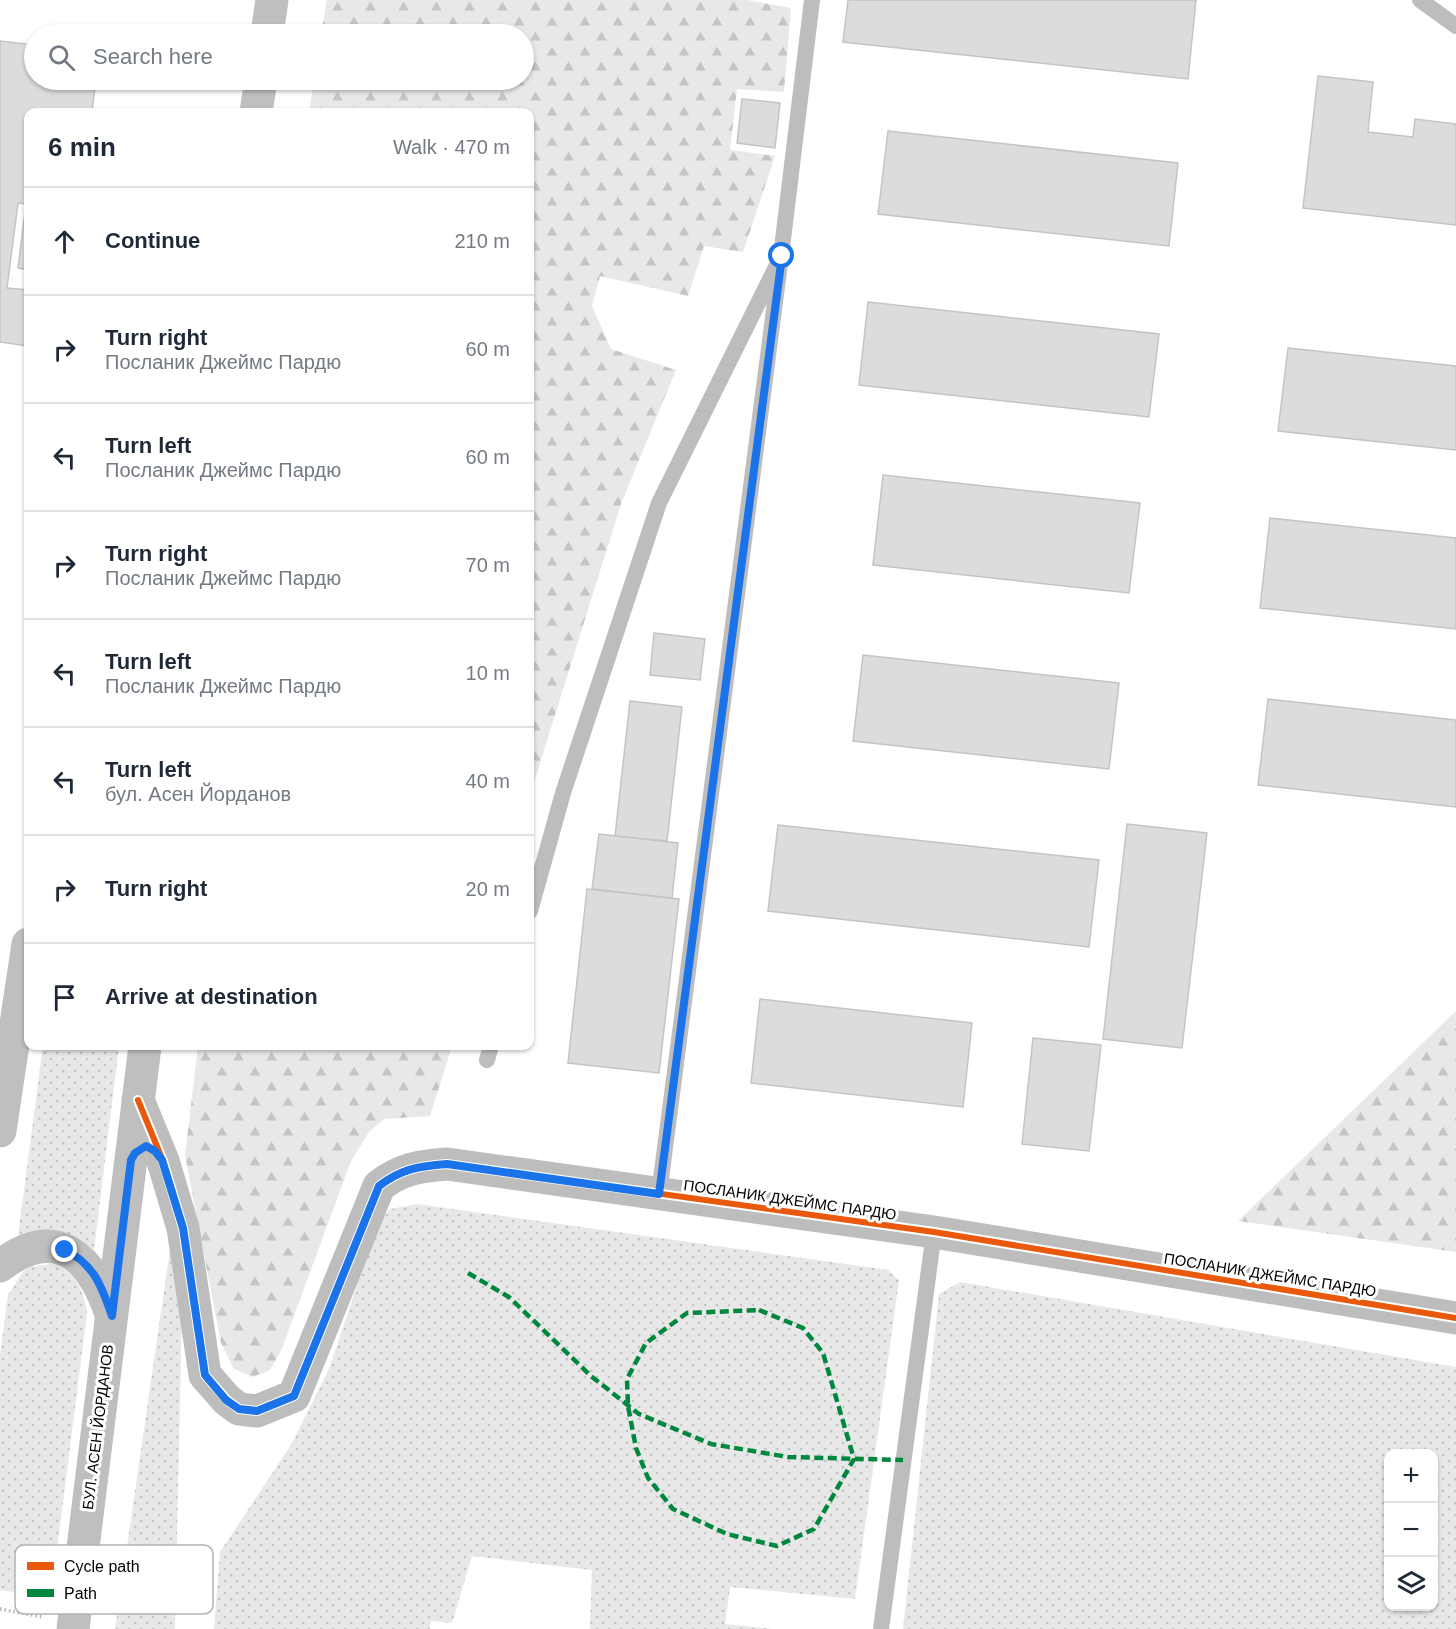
<!DOCTYPE html>
<html lang="en">
<head>
<meta charset="utf-8">
<style>
  :root { --surface:#fff; --page:#f6f6f7; --text:#1f2937; --muted:#747a83; --line:#e0e1e3 }
  body { margin:0; font-family:Arial,sans-serif; background:var(--page); color:var(--text) }
  .controls { position:absolute; right:18px; bottom:18px; display:grid; overflow:hidden; border-radius:12px; box-shadow:0 2px 4px #0004 }
  .controls button { width:54px; height:54px; display:grid; place-items:center; padding:0; border:0; border-bottom:2px solid var(--line); background:var(--surface); color:var(--text); font:30px sans-serif }
  .stop { position:absolute; width:18px; height:18px; margin:-14px; border:4px solid #1a73e8; border-radius:50%; background:#fff }
  .stop.end { background:#1a73e8; border-color:#fff; box-shadow:0 2px 6px #0008 }
  .list { margin:0; padding:0; list-style:none }
  h2 { display:flex; justify-content:space-between; align-items:center; height:78px; margin:0; padding:0 24px; font-size:26px }
  h2 small { font-size:20px; font-weight:400; color:var(--muted) }
  .list li { display:grid; grid-template-columns:39px 1fr auto; gap:18px; align-items:center; box-sizing:border-box; height:108px; padding:0 24px; border-top:2px solid var(--line) }
  .list b { display:block; font-size:22px; white-space:nowrap }
  .list p { margin:0; font-size:20px; white-space:nowrap; color:var(--muted) }
  .list em { font-size:20px; font-style:normal; color:var(--muted) }
  .icon { flex:none; width:33px; height:33px; fill:none; stroke:currentColor; stroke-width:2; stroke-linecap:round; stroke-linejoin:round }
  .map { position:relative; flex:none; width:1456px; height:1629px; overflow:hidden }
  .search { position:absolute; background:var(--surface); box-shadow:0 2px 4px #0004; left:24px; top:24px; width:510px; height:66px; display:flex; align-items:center; gap:15px; box-sizing:border-box; padding:0 21px; border-radius:33px; color:var(--muted); font-size:22px }
  .panel { position:absolute; background:var(--surface); box-shadow:0 2px 4px #0004; left:24px; top:108px; width:510px; height:942px; border-radius:12px }
  .map>svg:first-child { display:block }
  .grass { fill:url(#grass-dots); fill-rule:evenodd }
  .forest { fill:url(#forest-firs) }
  .building { fill:#dcdcdc; stroke:#c4c4c4; stroke-width:1.5 }
  .lines { fill:none; stroke-linecap:round; stroke-linejoin:round }
  .path { stroke:#b8b8b8; stroke-width:4; stroke-dasharray:1.5 3; stroke-linecap:butt }
  .service { stroke:#bdbdbd; stroke-width:16 }
  .minor { stroke:#bdbdbd; stroke-width:33 }
  .secondary { stroke:#bfbfbf; stroke-width:33 }
  .quiet { stroke:#00873e; stroke-width:4.5; stroke-dasharray:9 4.5; stroke-linecap:butt }
  .cycleway-casing { stroke:#fff; stroke-width:10 }
  .cycleway { stroke:#e8590c; stroke-width:6 }
  .route { stroke:#1a73e8; stroke-width:8 }
  .labels { text-anchor:middle; stroke-width:6; stroke-linejoin:round; paint-order:stroke }
  .street-label { font-size:15px; fill:#000; stroke:#fff }
  .key { fill:#fff; stroke:#b2b2b2; stroke-width:1.5 }
  .key-label { font-size:16px; fill:#000 }
</style>
</head>
<body>
<div class="map">
<svg width="1456" height="1629" viewBox="0 0 1456 1629">
  <defs>
    <pattern id="grass-dots" width="8" height="8" patternUnits="userSpaceOnUse" patternTransform="scale(1.5)"><rect width="8" height="8" fill="#e8e8e8"/><path d="M2 2h.1M6 6h.1" fill="none" stroke="#c5c5c5" stroke-width="1.8" stroke-linecap="round"/></pattern>
    <pattern id="forest-firs" width="22" height="20" patternUnits="userSpaceOnUse" patternTransform="scale(1.5)"><rect width="22" height="20" fill="#e8e8e8"/><path d="M5 1l3.5 6h-7zM16 11l3.5 6h-7z" fill="#c5c5c5"/></pattern>
  </defs>
  <rect width="100%" height="100%" fill="#fff"/>
  <path class="grass" d="M43,1046H119L94,1250C69,1230 48,1227 18,1235Z
    M417,1204L888,1270L899,1280L855,1599L730,1587L725,1624L774,1629H590L592,1570L472,1556L452,1623L431,1621L430,1629H214L220,1552L291,1445L329,1369L378,1223L390,1209Z
    M171,1243L182,1308L175,1629H115Z
    M51,1264C75,1270 84,1290 87,1313L51,1598L0,1590V1354L8,1295L22,1273L30,1267Z
    M960,1282L1456,1367V1629H903L939,1294ZM1388,1454H1434V1606H1388Z"/>
  <path class="forest" d="M327,0H747L791,8L784,92L737,89L730,150L775,156L743,252L704,246L688,296L600,276L592,306L611,349L676,370L621,504L530,795V112H309L314,80H524V34H321Z
    M1456,1011V1252L1238,1221Z
    M198,1046H452L430,1116L384,1119L369,1132L351,1161L281,1351L270,1370L253,1377L234,1369L221,1343L185,1155Z"/>
  <path class="building" d="M848,0H1196L1188,79L843,42Z
    M0,41L34,45V80H96L92,112H28V270L18,268L26,204L18,203L7,288L28,290L27,346L0,342Z
    M1318,76L1373,82L1368,132L1413,137L1415,119L1456,124V225L1303,208Z
    M742,99L780,103L775,148L737,143Z
    M888,131L1178,163L1169,246L878,214Z
    M868,302L1159,334L1149,417L859,385Z
    M1288,348L1456,366V450L1278,431Z
    M883,475L1140,503L1129,593L873,565Z
    M1270,518L1456,538V629L1260,608Z
    M654,633L705,639L700,680L650,675Z
    M863,655L1119,683L1109,769L853,741Z
    M1268,699L1456,720V807L1258,785Z
    M630,701L682,707L667,841L615,836Z
    M1127,824L1207,833L1182,1048L1103,1039Z
    M778,825L1099,860L1089,947L768,911Z
    M599,834L678,843L672,898L592,889Z
    M587,889L679,899L659,1073L568,1063Z
    M760,999L972,1023L963,1107L751,1083Z
    M1033,1038L1101,1045L1089,1151L1022,1144Z"/>
  <g class="lines">
    <path class="path" d="M0,1609L44,1617"/>
    <path class="service" d="M1420,0L1456,26
      M530,911L563,793L659,503L776,267
      M487,1060L491,1046
      M659,1194L781,256L812,0
      M881,1629L934,1232"/>
    <path class="minor" d="M138,1100L163,1161L183,1228L205,1375L227,1400L239,1409L257,1411L294,1396L379,1186C401,1169 419,1166 447,1164L934,1232L1456,1318"/>
    <path class="secondary" d="M267,34L272,0
      M256,112L261,80
      M0,1131L28,944
      M0,1266C57,1222 92,1258 111,1314
      M73,1629L145,1046"/>
    <path class="quiet" d="M468,1273L509,1297L591,1376L639,1414L711,1444L788,1457L903,1460
      M759,1310L803,1328L823,1353L854,1459L814,1529L777,1546L727,1534L673,1509L648,1478L636,1448L628,1406L627,1379L646,1343L687,1313Z"/>
    <defs>
      <path id="cycleway" d="M138,1100L163,1161L183,1228L205,1375L227,1400L239,1409L257,1411L294,1396L379,1186C401,1169 419,1166 447,1164L934,1232L1456,1318"/>
    </defs>
    <use href="#cycleway" class="cycleway-casing"/>
    <use href="#cycleway" class="cycleway"/>
  </g>
  <g class="lines">
    <path class="route" d="M65,1250C94,1264 102,1287 112,1316L131,1160L135,1153L146,1146L155,1151L162,1160L183,1228L205,1375L226,1400L239,1409L257,1411L294,1396L379,1186C401,1169 419,1166 447,1164L659,1194L782,256"/>
  </g>
  <g class="labels">
    <g class="street-label">
      <text transform="translate(790 1200) rotate(8)" y="5">ПОСЛАНИК ДЖЕЙМС ПАРДЮ</text>
      <text transform="translate(1270 1275) rotate(9)" y="5">ПОСЛАНИК ДЖЕЙМС ПАРДЮ</text>
      <text transform="translate(98 1427) rotate(-83)" y="5">БУЛ. АСЕН ЙОРДАНОВ</text>
    </g>
  </g>
  <rect x="15" y="1545" width="198" height="69" rx="9" class="key"/>
  <rect x="27" y="1562" width="27" height="8" fill="#e8590c"/>
  <rect x="27" y="1589" width="27" height="8" fill="#00873e"/>
  <g class="key-label">
    <text x="64" y="1572">Cycle path</text>
    <text x="64" y="1599">Path</text>
  </g>
</svg>
<div class="controls">
<button>+</button>
<button>−</button>
<button><svg class="icon" aria-label="layers" viewBox="0 0 24 24"><path d="M12 4l9 5-9 5-9-5zM3 14l9 5 9-5"/></svg></button>
</div>
<div class="stop" style="left:782px;top:256px"></div>
<div class="stop end" style="left:65px;top:1250px"></div>
<div class="search"><svg class="icon" aria-label="search" viewBox="0 0 24 24"><circle cx="10" cy="10" r="6"/><path d="M15 15l6 6"/></svg>Search here</div>
<section class="panel">
<h2>6 min<small>Walk · 470 m</small></h2>
<ul class="list">
<li><svg class="icon" aria-label="ahead" viewBox="0 0 24 24"><path d="M12 20V5M6 11l6-6 6 6"/></svg><div><b>Continue</b></div><em>210 m</em></li>
<li><svg class="icon" aria-label="right" viewBox="0 0 24 24"><path d="M7 20v-9h11M14 6l5 5-5 5"/></svg><div><b>Turn right</b><p>Посланик Джеймс Пардю</p></div><em>60 m</em></li>
<li><svg class="icon" aria-label="left" viewBox="0 0 24 24"><path d="M17 20v-9H6M10 6l-5 5 5 5"/></svg><div><b>Turn left</b><p>Посланик Джеймс Пардю</p></div><em>60 m</em></li>
<li><svg class="icon" aria-label="right" viewBox="0 0 24 24"><path d="M7 20v-9h11M14 6l5 5-5 5"/></svg><div><b>Turn right</b><p>Посланик Джеймс Пардю</p></div><em>70 m</em></li>
<li><svg class="icon" aria-label="left" viewBox="0 0 24 24"><path d="M17 20v-9H6M10 6l-5 5 5 5"/></svg><div><b>Turn left</b><p>Посланик Джеймс Пардю</p></div><em>10 m</em></li>
<li><svg class="icon" aria-label="left" viewBox="0 0 24 24"><path d="M17 20v-9H6M10 6l-5 5 5 5"/></svg><div><b>Turn left</b><p>бул. Асен Йорданов</p></div><em>40 m</em></li>
<li><svg class="icon" aria-label="right" viewBox="0 0 24 24"><path d="M7 20v-9h11M14 6l5 5-5 5"/></svg><div><b>Turn right</b></div><em>20 m</em></li>
<li><svg class="icon" aria-label="arrive" viewBox="0 0 24 24"><path d="M6 21V4h12l-3 4 3 4H6"/></svg><div><b>Arrive at destination</b></div></li>
</ul>
</section>
</div>
</body>
</html>
